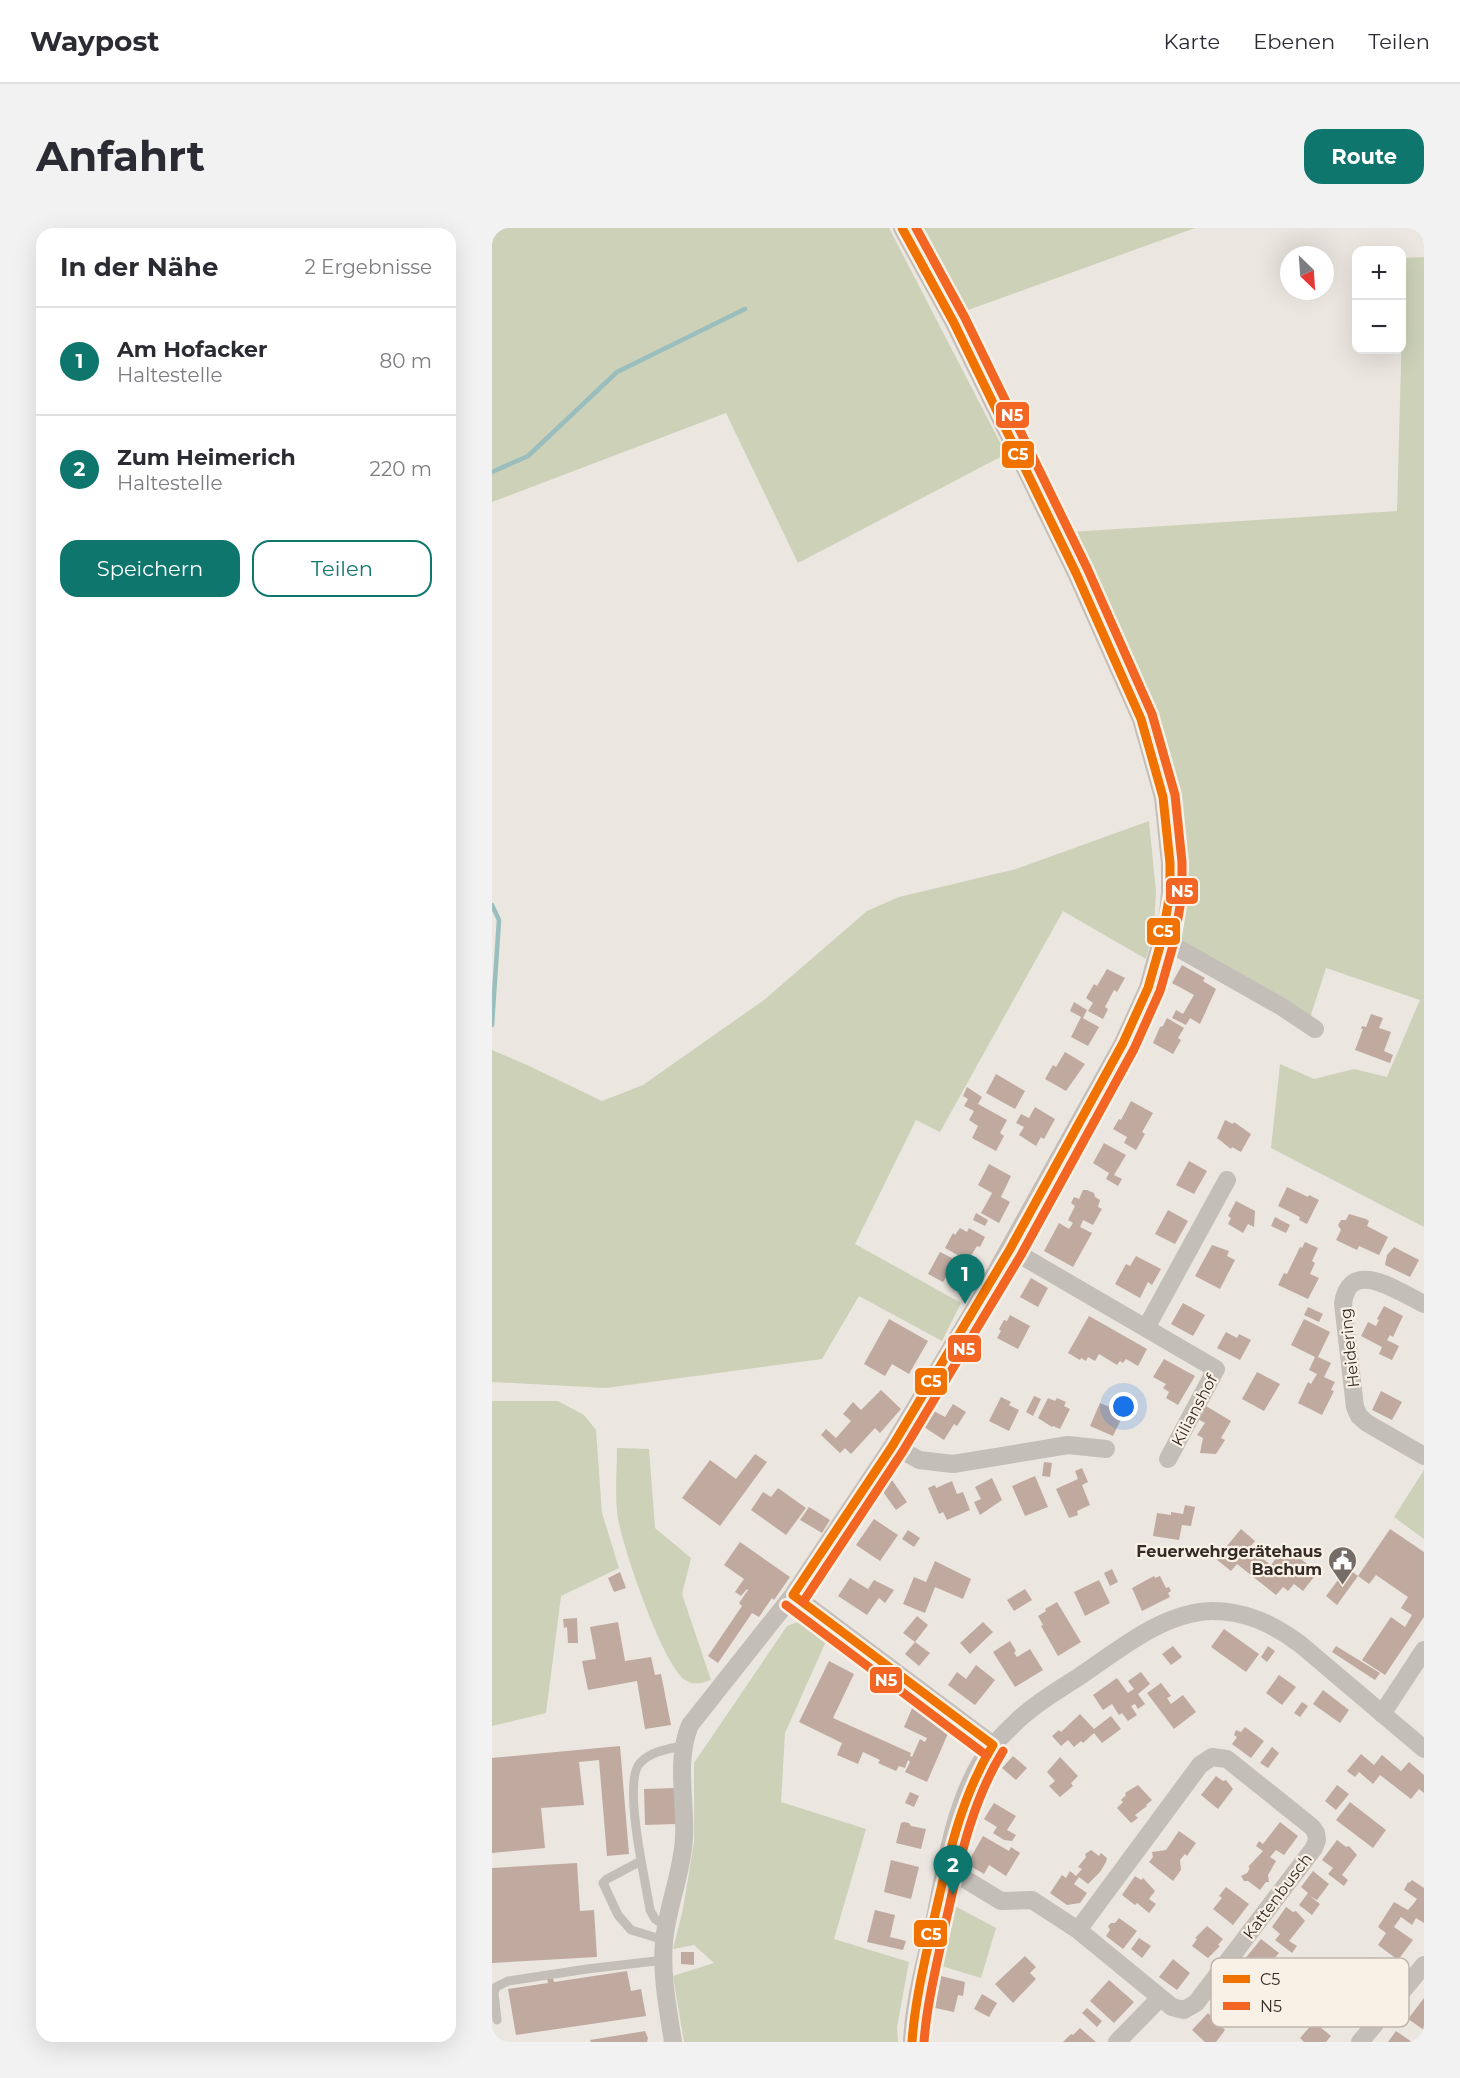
<!DOCTYPE html>
<html lang="de">
<head>
<meta charset="utf-8">
<style>
  :root { --surface:#fff; --page:#f2f2f3; --text:#2b2b33; --muted:#7c7c81; --line:#e1e1e2; --accent:#0f766e }
  body { margin:0; font-family:Montserrat,sans-serif; background:var(--page); color:var(--text) }
  .controls { position:absolute; right:18px; top:18px; display:grid; overflow:hidden; border-radius:12px; box-shadow:0 6px 24px #0002 }
  .controls button { width:54px; height:54px; display:grid; place-items:center; padding:0; border:0; border-bottom:2px solid var(--line); background:var(--surface); color:var(--text); font:30px sans-serif }
  .compass { position:absolute; left:788px; top:18px; width:54px; height:54px; border-radius:50%; background:var(--surface); box-shadow:0 6px 24px #0002; rotate:155deg }
  .you { position:absolute; left:632px; top:1179px; width:21px; height:21px; margin:-15px; border:4px solid #fff; border-radius:50%; background:#1a73e8; box-shadow:0 0 0 9px #1a73e833 }
  .badge { display:grid; place-items:center; width:39px; height:39px; border-radius:50%; background:var(--accent); color:#fff; font-size:20px; font-weight:700 }
  .pin { position:absolute; translate:-50% -50px; filter:drop-shadow(0 2px 3px #0008) }
  .pin::after { content:''; position:absolute; top:32px; width:21px; height:18px; background:inherit; clip-path:polygon(0 0,100% 0,50% 100%) }
  .list { margin:0; padding:0; list-style:none }
  h2 { display:flex; justify-content:space-between; align-items:center; height:78px; margin:0; padding:0 24px; font-size:26px }
  h2 small { font-size:20px; font-weight:400; color:var(--muted) }
  .list li { display:grid; grid-template-columns:39px 1fr auto; gap:18px; align-items:center; box-sizing:border-box; height:108px; padding:0 24px; border-top:2px solid var(--line) }
  .list b { display:block; font-size:22px; white-space:nowrap }
  .list p { margin:0; font-size:20px; white-space:nowrap; color:var(--muted) }
  .list em { font-size:20px; font-style:normal; color:var(--muted) }
  .actions { display:flex; gap:12px; padding:18px 24px }
  .actions a { flex:1; padding:14px 0; border:2px solid var(--accent); border-radius:18px; text-align:center; font-size:21px; color:var(--accent) }
  .actions .main { background:var(--accent); color:#fff }
  .map { position:relative; flex:none; width:932px; height:1814px; overflow:hidden; border-radius:18px }
  header { display:flex; align-items:center; gap:36px; box-sizing:border-box; height:84px; padding:0 30px; background:var(--surface); border-bottom:2px solid var(--line) }
  header strong { font-size:28px }
  nav { display:flex; gap:33px; margin-inline-start:auto; font-size:21px }
  .intro { display:flex; align-items:center; justify-content:space-between; box-sizing:border-box; height:144px; padding:0 36px }
  h1 { margin:0; font-size:42px }
  .button { padding:15px 27px; border-radius:18px; background:var(--accent); color:#fff; font-size:21px; font-weight:700 }
  main { display:flex; gap:36px; padding:0 36px }
  aside { flex:1; background:var(--surface); border-radius:18px; box-shadow:0 6px 24px #0002 }
  .map>svg:first-child { display:block }
  .green { fill:#ccd1b8 }
  .lines { fill:none; stroke-linecap:round; stroke-linejoin:round }
  .stream { stroke:#9abdbd; stroke-width:4.5 }
  .building { fill:#c0aaa0 }
  .lane { stroke:#c4beb8; stroke-width:9 }
  .street { stroke:#c4beb8; stroke-width:18 }
  .bus-1-casing { stroke:#f9f1e6; stroke-width:14 }
  .bus-2-casing { stroke:#f9f1e6; stroke-width:14 }
  .bus-1 { stroke:#f07200; stroke-width:9 }
  .bus-2 { stroke:#f26522; stroke-width:9 }
  .labels { text-anchor:middle; stroke-width:4.5; stroke-linejoin:round; paint-order:stroke }
  .street-label { font-size:16px; fill:#352b27; stroke:#f9f1e6 }
  .poi-label { font-size:16px; font-weight:bold; fill:#352b27; stroke:#f9f1e6; text-anchor:end }
  .key { fill:#f9f1e6; stroke:#beb6ad; stroke-width:1.5 }
  .key-label { font-size:16px; fill:#352b27 }
  .line-badge { stroke:#f9f1e6; stroke-width:2 }
  .badge-label { font-size:16px; text-anchor:middle; font-weight:bold; fill:#fff }
</style>
</head>
<body>
<header>
<strong>Waypost</strong>
<nav><a>Karte</a><a>Ebenen</a><a>Teilen</a></nav>
</header>
<div class="intro"><h1>Anfahrt</h1><a class="button">Route</a></div>
<main>
<aside>
<h2>In der Nähe<small>2 Ergebnisse</small></h2>
<ul class="list">
<li><span class="badge">1</span><div><b>Am Hofacker</b><p>Haltestelle</p></div><em>80 m</em></li>
<li><span class="badge">2</span><div><b>Zum Heimerich</b><p>Haltestelle</p></div><em>220 m</em></li>
</ul>
<div class="actions"><a class="main">Speichern</a><a>Teilen</a></div>
</aside>
<div class="map">
<svg width="932" height="1814" viewBox="0 0 932 1814">
  <rect width="100%" height="100%" fill="#ebe6df"/>
  <path class="green" d="M0,0H397L514,226L306,335L234,185L0,274Z
    M421,0H703L465,86Z
    M932,29V999L779,920L788,836L822,851L862,841L895,849L928,772L834,740L818,790L681,711L687,637L682,583L657,491L579,304L905,283L912,30Z
    M657,593L664,663L662,699L654,731L571,683L448,904L424,892L363,1016L469,1075L450,1113L367,1068L330,1131L114,1160L0,1154V822L35,837L110,873L151,857L272,772L375,683L407,669L524,641Z
    M0,1173H66L92,1187L104,1202L110,1285L127,1340L69,1368L54,1485L0,1498Z
    M125,1220L157,1221L163,1300L199,1330L190,1366L219,1452C210,1455 202,1458 193,1452C170,1436 128,1313 125,1284C123,1263 125,1241 125,1220Z
    M932,1242V1311L902,1289Z
    M309,1393L335,1411L293,1505L289,1574L374,1601L342,1711L417,1734L405,1799L406,1814H192L181,1748L222,1735L202,1717L181,1721L191,1681L202,1614V1535L295,1398Z
    M461,1677L504,1700L489,1750L446,1737Z"/>
  <g class="lines">
    <path class="stream" d="M0,244L36,228L125,144L253,81
      M0,677L7,692L0,797"/>
  </g>
  <path class="building" d="M690,737L713,750L711,753L724,761L708,796L698,790L694,797L680,790L684,782L691,786L702,767L680,755Z
    M615,741L633,750L625,764L622,762L613,779L616,781L611,791L596,783L601,775L594,770L602,756L605,758Z
    M582,774L595,782L591,790L578,783Z
    M879,786L891,790L887,800L899,804L892,823L901,827L898,835L863,822L871,801H869L870,798L874,799Z
    M589,789L607,799L596,818L579,809Z
    M675,790L692,800L686,810L689,812L681,826L661,815L668,799L671,798Z
    M573,824L593,836L574,863L553,851L561,837L564,839Z
    M504,846L533,863L523,881L494,865Z
    M475,859L490,869L486,876L515,892L508,905L512,908L504,923L480,910L486,898L477,892L482,883L472,878L476,871L471,868Z
    M639,873L661,885L650,904L653,906L644,922L632,915L635,909L621,901L627,891L629,892Z
    M543,879L563,891L552,911L549,909L544,918L527,907L532,899L524,895L529,886L537,890Z
    M733,892L741,896L742,894L759,906L749,924L740,919L739,921L725,910Z
    M612,915L634,927L622,947L630,951L626,958L614,951L617,945L601,935Z
    M697,933L715,943L702,966L684,957Z
    M497,936L519,948L509,969L518,974L507,995L489,985L500,965L486,957Z
    M795,959L816,969L817,967L827,972L815,996L807,992L808,989L786,978Z
    M591,962H595L602,965L603,969L608,972L606,979L610,981L601,997L591,992L588,999L600,1005L581,1039L552,1023L567,995L577,1001L581,995L576,992L583,978L579,975L582,969L587,971Z
    M744,973L763,983L762,999L756,996L751,1005L736,996L739,990L736,988Z
    M676,982L696,993L683,1016L663,1006Z
    M484,985L496,992L493,998L481,992Z
    M857,986L874,991L877,993L875,998L896,1009L887,1027L867,1018L865,1022L844,1012L849,1002L846,997L849,992H854Z
    M783,989L798,997L794,1005L779,998Z
    M468,1000L475,1004L477,1000L493,1009L488,1019L485,1018L477,1031L479,1032L478,1034L453,1020L461,1005L463,1007Z
    M813,1014L826,1020L820,1033L823,1035L818,1046L827,1050L816,1071L786,1057L792,1045L795,1046L808,1019L810,1020Z
    M720,1017L737,1023L735,1028L743,1032L728,1061L703,1048Z
    M902,1019L927,1032L918,1049L893,1037L895,1027Z
    M448,1024L464,1032L451,1054L436,1046Z
    M644,1028L669,1041L660,1057L656,1054L648,1070L623,1056L634,1036L638,1038Z
    M539,1050L556,1060L546,1079L528,1069Z
    M691,1075L713,1087L701,1108L679,1096Z
    M892,1078L911,1088L901,1109L898,1107L895,1112L907,1118L900,1132L887,1126L890,1119L869,1108L876,1094L884,1098L887,1092L885,1091Z
    M816,1079L831,1086L827,1094L812,1087Z
    M518,1087L538,1098L526,1121L505,1110L509,1103L507,1101L512,1092L515,1093Z
    M597,1088L655,1121L646,1138L634,1131L631,1135L628,1133L625,1137L607,1126L603,1133L596,1129L594,1133L589,1130L588,1132L576,1125Z
    M397,1091L436,1113L417,1146L400,1136L393,1148L372,1136Z
    M812,1091L838,1104L826,1129L839,1135L832,1149L843,1154L839,1162L842,1163L830,1187L806,1175L816,1154L819,1156L825,1146L817,1142L823,1129L799,1117Z
    M734,1104L745,1110L747,1106L759,1112L748,1132L725,1120Z
    M672,1131L703,1148L686,1177L674,1170L677,1164L671,1160L674,1156L661,1149Z
    M765,1144L788,1156L772,1183L750,1171Z
    M389,1162L409,1181L388,1205L383,1200L359,1226L353,1220L348,1225L329,1207L334,1201L344,1210L359,1193L351,1186L361,1174L369,1182Z
    M889,1163L910,1174L900,1192L880,1182Z
    M542,1168L549,1171L541,1188L534,1184Z
    M509,1169L519,1174L517,1177L527,1182L517,1203L497,1193Z
    M556,1170L563,1173L565,1170L574,1174L572,1178L578,1181L568,1201L561,1198L560,1199L546,1190Z
    M608,1175L632,1185L621,1208L598,1198Z
    M461,1176L474,1184L465,1198L462,1196L452,1212L432,1199L442,1183L453,1189Z
    M714,1178L739,1193L729,1210L733,1212L724,1226L708,1225L711,1210L705,1207L713,1195L706,1191Z
    M263,1226L275,1234L228,1298L190,1270L218,1232L244,1251Z
    M552,1234L560,1235L558,1249L550,1248Z
    M590,1240L596,1254L590,1257L598,1277L585,1283L586,1287L577,1290L564,1261L586,1251L583,1243Z
    M543,1248L556,1279L533,1288L520,1258Z
    M500,1250L510,1272L488,1287L482,1274L489,1271L483,1259Z
    M400,1252L415,1274L404,1282L389,1261Z
    M460,1253L465,1266L471,1264L478,1282L455,1292L451,1284L447,1286L436,1260L443,1257L444,1260Z
    M286,1260L314,1280L294,1307L259,1282L271,1264L279,1269Z
    M693,1277L703,1279L699,1298L690,1297L687,1312L661,1308L665,1285L679,1287V1284L691,1286Z
    M317,1279L338,1292L330,1305L308,1292Z
    M382,1291L406,1307L388,1333L364,1317Z
    M749,1301L763,1313L757,1320L779,1337L793,1318L799,1323L801,1319L813,1328L810,1332L826,1344L811,1363L802,1356L796,1363L791,1359L784,1367L745,1336L739,1343L724,1331Z
    M898,1301L932,1324V1389L893,1447L870,1432L899,1389L913,1399L920,1387L909,1380L916,1369L884,1347L877,1356L866,1348Z
    M416,1302L428,1310L422,1319L410,1311Z
    M248,1314L298,1349L282,1372L280,1370L267,1389L260,1385L226,1435L216,1428L250,1378L247,1375L256,1362L255,1361L249,1368L243,1364L252,1351L232,1337Z
    M443,1333L479,1351L471,1371L443,1359L433,1385L411,1376L422,1349L434,1354Z
    M855,1340L866,1348L845,1377L834,1368Z
    M620,1341L626,1354L618,1358L612,1345Z
    M128,1344L134,1360L122,1364L116,1350Z
    M662,1348L663,1350L668,1348L674,1360L677,1359L679,1363L676,1365L678,1369L650,1383L640,1360Z
    M358,1350L376,1361L382,1352L402,1362L393,1375L387,1370L375,1387L346,1368Z
    M607,1352L618,1375L593,1388L582,1364Z
    M533,1361L540,1372L522,1383L515,1372Z
    M565,1374L589,1414L566,1428L549,1398L551,1397L546,1388L554,1383L553,1381Z
    M425,1388L436,1397L423,1414L411,1405Z
    M85,1390L86,1415H76L75,1399L72,1400L71,1391Z
    M126,1394L133,1433L159,1429L163,1447L169,1446L179,1497L153,1501L145,1453L96,1462L90,1433L104,1431L98,1399Z
    M491,1394L501,1404L478,1426L468,1415Z
    M732,1401L767,1426L754,1444L719,1419Z
    M518,1413L524,1423L522,1425L525,1429L538,1421L551,1442L523,1459L501,1424Z
    M423,1414L438,1425L427,1438L413,1426Z
    M681,1418L690,1429L679,1437L670,1426Z
    M776,1418L783,1423L775,1434L769,1429Z
    M844,1418L888,1445L883,1452L840,1424Z
    M337,1433L362,1446L341,1490L419,1525L418,1528L420,1529L428,1511L433,1514L435,1510L412,1499L422,1476L461,1494L435,1554L413,1544L418,1534L416,1532L413,1540L407,1538L404,1543L386,1535L388,1532L371,1524L366,1536L345,1527L350,1515L307,1494Z
    M484,1437L503,1452L483,1477L456,1457L465,1444L474,1451Z
    M649,1444L658,1456L646,1466L653,1476L646,1481L643,1476L639,1478L645,1487L636,1493L630,1485L627,1487L620,1476L611,1482L601,1467L625,1450L636,1465L642,1461L636,1453Z
    M787,1447L804,1459L790,1477L774,1465Z
    M669,1455L679,1468L675,1470L679,1476L691,1467L704,1484L682,1501L655,1465Z
    M831,1462L857,1482L848,1495L821,1476Z
    M810,1474L816,1478L808,1489L802,1485Z
    M588,1486L602,1501L619,1488L629,1501L610,1515L602,1505L591,1515L589,1513L582,1519L576,1512L569,1518L560,1508L567,1502L569,1504Z
    M753,1499L772,1513L759,1530L740,1516L745,1509L742,1507L744,1502L749,1504Z
    M128,1518L137,1626L115,1628L107,1532L87,1534L92,1577L49,1580L53,1620L0,1625V1530Z
    M780,1519L787,1525L776,1540L768,1535Z
    M869,1526L882,1537L890,1527L909,1543L917,1534L932,1547V1565L927,1561L919,1571L888,1547L881,1556L867,1544L863,1549L855,1543Z
    M521,1528L535,1540L524,1552L510,1540Z
    M568,1529L586,1548L579,1555L581,1558L568,1569L557,1558L563,1553L555,1544Z
    M724,1548L731,1553L734,1552L741,1561L726,1581L709,1567Z
    M646,1557L660,1572L654,1577L655,1578L643,1587L646,1590L639,1595L625,1580L631,1574L629,1572L634,1567L633,1565Z
    M845,1557L857,1566L844,1582L833,1573Z
    M184,1560L185,1596L153,1597L152,1561Z
    M418,1564L427,1568L422,1579L413,1575Z
    M858,1574L894,1602L881,1620L844,1592Z
    M502,1575L524,1588L515,1602L524,1607L520,1613L512,1612L501,1605L505,1599L492,1591Z
    M412,1594L417,1595L419,1598L434,1601L429,1621L404,1615L409,1595Z
    M788,1594L806,1608L792,1627L784,1622L778,1629L784,1633L776,1647L777,1654H774L768,1662L756,1653H752L749,1648L755,1645L758,1640L756,1639L771,1623L764,1618L767,1613L771,1616Z
    M687,1603L704,1615L695,1628L693,1626L688,1632L689,1642L681,1653L657,1634L661,1629L660,1624L674,1622Z
    M491,1608L517,1623L519,1619L528,1625L514,1648L497,1637L492,1646L475,1636Z
    M845,1612L854,1619L857,1618L865,1627L850,1647L856,1652L852,1658L836,1646L841,1640L830,1632Z
    M599,1622L607,1628L609,1625L615,1630L614,1634L608,1644L596,1656L587,1649L582,1656L595,1665L588,1675L575,1677L558,1665L570,1647L574,1650L578,1643L584,1648L590,1641L586,1639L594,1629L593,1626Z
    M399,1632L427,1639L419,1671L392,1664Z
    M85,1635L88,1683L102,1682L105,1729L0,1735V1640Z
    M821,1643L837,1656L825,1672L818,1668L828,1676L820,1687L807,1677L816,1665L809,1659Z
    M643,1648L649,1652L651,1650L663,1663L657,1671L664,1676L657,1685L645,1675L643,1677L630,1667Z
    M920,1652L932,1660V1695L924,1690L920,1697L909,1689L904,1696L902,1699L921,1712L906,1732L886,1717L894,1705L886,1699L902,1674L916,1682L922,1675L925,1671L912,1662L916,1654L917,1655Z
    M734,1659L757,1676L741,1697L721,1681L730,1670L727,1668Z
    M794,1679L801,1684L804,1683L813,1693L797,1713L805,1718L800,1725L783,1712L788,1706L780,1699Z
    M383,1682L403,1687L398,1709L414,1713L411,1722L375,1714Z
    M627,1690L645,1703L631,1721L614,1708L618,1702L616,1698L619,1695H623Z
    M715,1698L731,1711L726,1717L728,1718L716,1730L700,1718L705,1711L703,1710Z
    M647,1710L659,1718L650,1730L639,1721Z
    M769,1711L787,1725L770,1745L752,1732Z
    M189,1724H202V1737L189,1736Z
    M533,1728L544,1739L538,1745L544,1751L521,1775L503,1756Z
    M882,1729L898,1742L883,1761L867,1748Z
    M681,1731L698,1745L685,1762L667,1749Z
    M135,1743L139,1763L149,1761L154,1788L24,1807L16,1761L56,1755L55,1750H61L62,1754Z
    M449,1748L473,1754L471,1768L466,1767L462,1784L443,1780Z
    M617,1752L642,1774L622,1795L598,1773Z
    M490,1766L505,1775L497,1789L482,1781Z
    M932,1770V1802L916,1791Z
    M595,1780L610,1793L605,1799L590,1785Z
    M716,1785L733,1802L724,1814H713L700,1802Z
    M822,1794L839,1808L834,1814H812L808,1810Z
    M588,1800L604,1814H571L579,1806L581,1807Z
    M153,1803L156,1810L155,1814H99L98,1812Z
    M904,1803L920,1814H896Z"/>
  <g class="lines">
    <path class="lane" d="M149,1633L115,1651L111,1655L126,1687L139,1702L172,1712
      M175,1699L163,1691L158,1682C154,1655 130,1554 148,1535C159,1523 176,1521 191,1518
      M5,1792L2,1765L4,1759L16,1753L95,1741L172,1732"/>
    <path class="street" d="M670,711L790,779L823,801
      M518,1021L724,1141L676,1231
      M932,1076C907,1064 857,1028 851,1076L863,1179L867,1188L875,1195L932,1228
      M654,1100L735,952
      M401,1217L427,1232L461,1236L576,1217L614,1221
      M301,1367L501,1517
      M890,1486L932,1422
      M453,1639L509,1673L540,1672L586,1702L680,1779L692,1782L704,1775L822,1620L825,1612L824,1605L820,1599L735,1531L720,1529L708,1537L586,1702
      M181,1814C176,1781 169,1747 172,1714C175,1679 190,1646 192,1610C194,1572 183,1533 198,1497L301,1367L401,1217L491,1067L631,815L656,760L676,687L678,665V635L671,569L649,491L584,345L462,95L410,0
      M420,1814C422,1773 433,1734 442,1694C453,1643 460,1587 485,1541C494,1524 508,1509 522,1496C541,1477 565,1463 588,1448C627,1422 671,1384 720,1383C754,1383 781,1396 808,1416L932,1521
      M625,1814L668,1770
      M868,1814L932,1737"/>
    <defs>
      <path id="bus-1" d="M301,1367L401,1217L518,1021L631,815L656,760L670,711L678,665V635L671,569L649,491L584,345L462,95L410,0
        M301,1367L501,1517
        M420,1814C423,1772 433,1732 442,1691C456,1630 468,1571 501,1517"/>
      <path id="bus-2" d="M311,1374L411,1223L529,1027L642,821L668,763L682,714L690,666V634L683,567L660,486L595,340L473,90L424,0
        M294,1377L494,1527
        M432,1814C435,1774 445,1736 453,1697C467,1636 478,1577 511,1523"/>
    </defs>
    <use href="#bus-1" class="bus-1-casing"/>
    <use href="#bus-2" class="bus-2-casing"/>
    <use href="#bus-1" class="bus-1"/>
    <use href="#bus-2" class="bus-2"/>
  </g>
  <defs>
    <symbol id="civic-pin" viewBox="-11 -11 22 30"><path d="M0 17L-7.5 6A9.5 9.5 0 1 1 7.5 6Z" fill="#756c67" stroke="#f9f1e6"/><path d="M-.6-6.5H3V-4.5H.6V-3L4-1V1h2V6H-6V1h2V-1L-.6-3ZM-1.2 2.5V6h2.4V2.5Z" fill="#fff"/></symbol>
  </defs>
  <g fill-rule="evenodd">
    <use href="#civic-pin" x="834" y="1316" width="33" height="45"/>
  </g>
  <g class="labels">
    <g class="street-label">
      <text transform="translate(857 1120) rotate(-96)" y="6">Heidering</text>
      <text transform="translate(702 1182) rotate(-62)" y="6">Kilianshof</text>
      <text transform="translate(785 1668) rotate(-53)" y="6">Kattenbusch</text>
    </g>
    <g class="poi-label">
      <text x="830" y="1329">Feuerwehrgerätehaus<tspan x="830" dy="18">Bachum</tspan></text>
    </g>
  </g>
  <rect x="719" y="1730" width="198" height="69" rx="9" class="key"/>
  <rect x="731" y="1747" width="27" height="8" fill="#f07200"/>
  <rect x="731" y="1774" width="27" height="8" fill="#f26522"/>
  <g class="key-label">
    <text x="768" y="1757">C5</text>
    <text x="768" y="1784">N5</text>
  </g>
  <g class="line-badge">
    <rect x="503" y="173" width="35" height="28" rx="6" fill="#f26522"/>
    <rect x="509" y="212" width="34" height="29" rx="6" fill="#f07200"/>
    <rect x="673" y="649" width="34" height="28" rx="6" fill="#f26522"/>
    <rect x="654" y="689" width="35" height="29" rx="6" fill="#f07200"/>
    <rect x="455" y="1106" width="35" height="29" rx="6" fill="#f26522"/>
    <rect x="422" y="1139" width="34" height="29" rx="6" fill="#f07200"/>
    <rect x="377" y="1438" width="34" height="28" rx="6" fill="#f26522"/>
    <rect x="421" y="1691" width="35" height="29" rx="6" fill="#f07200"/>
  </g>
  <g class="badge-label">
    <text x="520" y="193">N5</text>
    <text x="526" y="232">C5</text>
    <text x="690" y="669">N5</text>
    <text x="671" y="709">C5</text>
    <text x="472" y="1127">N5</text>
    <text x="439" y="1159">C5</text>
    <text x="394" y="1458">N5</text>
    <text x="439" y="1712">C5</text>
  </g>
</svg>
<div class="controls">
<button>+</button>
<button>−</button>
</div>
<svg class="compass" viewBox="-18 -18 36 36"><path d="M0-13l5 13h-10z" fill="#e53935"/><path d="M0 13l5-13h-10z" fill="#7c7c81"/></svg>
<div class="you"></div>
<div class="pin badge" style="left:473px;top:1076px">1</div>
<div class="pin badge" style="left:461px;top:1667px">2</div>
</div>
</main>
</body>
</html>
